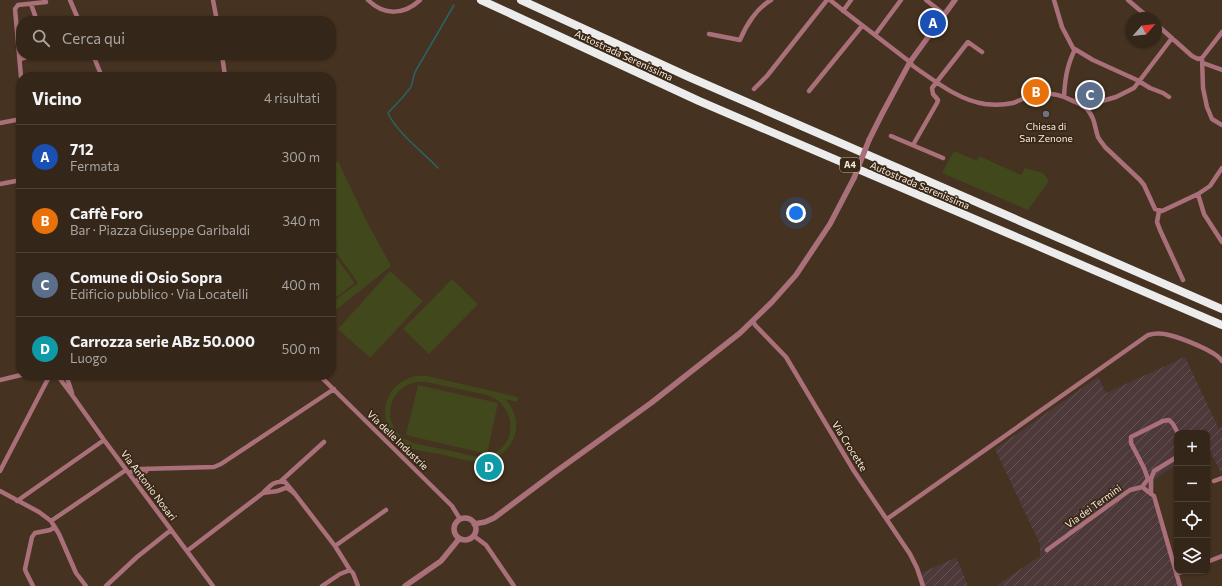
<!DOCTYPE html>
<html lang="it">
<head>
<meta charset="utf-8">
<style>
  :root { --surface:#342618; --page:#3c2e21; --text:#f1f3f6; --muted:#a9a5a2; --line:#4e4337; --accent:#a7c81f }
  body { margin:0; font-family:Commissioner,sans-serif; background:var(--page); color:var(--text) }
  .controls { position:absolute; right:12px; bottom:12px; display:grid; overflow:hidden; border-radius:8px; box-shadow:0 1px 3px #0004 }
  .controls button { width:36px; height:36px; display:grid; place-items:center; padding:0; border:0; border-bottom:1px solid var(--line); background:var(--surface); color:var(--text); font:20px sans-serif }
  .compass { position:absolute; left:1126px; top:12px; width:36px; height:36px; border-radius:50%; background:var(--surface); box-shadow:0 1px 3px #0004; rotate:62deg }
  .you { position:absolute; left:796px; top:213px; width:14px; height:14px; margin:-10px; border:3px solid #fff; border-radius:50%; background:#1a73e8; box-shadow:0 0 0 6px #1a73e833 }
  .badge { display:grid; place-items:center; width:26px; height:26px; border-radius:50%; background:var(--accent); color:#fff; font-size:13px; font-weight:700 }
  .pin { position:absolute; translate:-50% -50%; border:2px solid #fff; box-shadow:0 1px 4px #0006 }
  .list { margin:0; padding:0; list-style:none }
  h2 { display:flex; justify-content:space-between; align-items:center; height:52px; margin:0; padding:0 16px; font-size:17px }
  h2 small { font-size:13px; font-weight:400; color:var(--muted) }
  .list li { display:grid; grid-template-columns:26px 1fr auto; gap:12px; align-items:center; box-sizing:border-box; height:64px; padding:0 16px; border-top:1px solid var(--line) }
  .list b { display:block; font-size:15px; white-space:nowrap }
  .list p { margin:0; font-size:13px; white-space:nowrap; color:var(--muted) }
  .list em { font-size:13px; font-style:normal; color:var(--muted) }
  .icon { flex:none; width:22px; height:22px; fill:none; stroke:currentColor; stroke-width:2; stroke-linecap:round; stroke-linejoin:round }
  .map { position:relative; flex:none; width:1222px; height:586px; overflow:hidden }
  .search { position:absolute; background:var(--surface); box-shadow:0 1px 3px #0004; left:16px; top:16px; width:320px; height:44px; display:flex; align-items:center; gap:10px; box-sizing:border-box; padding:0 14px; border-radius:16px; color:var(--muted); font-size:15px }
  .panel { position:absolute; background:var(--surface); box-shadow:0 1px 3px #0004; left:16px; top:72px; width:320px; height:308px; border-radius:16px }
  .map>svg:first-child { display:block }
  .industrial { fill:url(#industrial-furrows) }
  .grass { fill:#41481c; fill-rule:evenodd }
  .lines { fill:none; stroke-linecap:round; stroke-linejoin:round }
  .stream { stroke:#286464; stroke-width:1.5 }
  .minor { stroke:#a9707a; stroke-width:4.5 }
  .tertiary { stroke:#a9707a; stroke-width:5.5 }
  .motorway { stroke:#ececec; stroke-width:8 }
  .tertiary-bridge { stroke:#a9707a; stroke-width:5.5 }
  .worship-dot { fill:#6b7280; stroke:#3a2816; stroke-width:1.5 }
  .labels { text-anchor:middle; stroke-width:3.5; stroke-linejoin:round; paint-order:stroke }
  .shield { fill:#3a2816; stroke:#beb0a3; stroke-width:1 }
  .shield-label { font-size:9px; font-weight:bold; fill:#f7ebe0 }
  .street-label { font-size:10px; fill:#f7ebe0; stroke:#3a2816 }
  .poi-label { font-size:10px; fill:#f7ebe0; stroke:#3a2816 }
</style>
</head>
<body>
<div class="map">
<svg width="1222" height="586" viewBox="0 0 1222 586">
  <defs>
    <pattern id="industrial-furrows" width="10" height="10" patternUnits="userSpaceOnUse"><rect width="10" height="10" fill="#4d383a"/><path d="M-1 1l2-2M0 10L10 0M9 11l2-2" fill="none" stroke="#675556"/></pattern>
  </defs>
  <rect width="100%" height="100%" fill="#453220"/>
  <path class="industrial" d="M1185,357L1219,429L1222,426V476L1207,443V433H1177V464L1154,480L1152,497L1178,586H996L1040,556V544L995,449L1098,377L1106,393Z
    M955,558L957,559L968,586H925L921,573Z"/>
  <path class="grass" d="M954,151L977,161L979,156L1021,175L1025,168L1043,173L1049,181L1028,210L942,173Z
    M338,161L366,220L391,266L331,314V303L358,283L335,251L331,254V247L337,243L331,229V165Z
    M335,256L355,283L331,301V259Z
    M390,271L423,301L370,358L338,329Z
    M452,279L478,304L429,354L403,329Z
    M415,376H427L518,397L517,402L505,399C529,424 512,460 479,462C466,461 453,457 440,454C429,452 417,451 407,447C390,439 381,419 387,401C391,387 402,380 415,376ZM416,382H426L487,395C518,405 519,449 486,456C476,458 466,454 456,452C442,449 427,446 413,443C381,432 383,390 416,382Z
    M418,385L498,403L487,454L406,435Z"/>
  <g class="lines">
    <path class="stream" d="M438,168C423,152 397,133 388,113L402,98L411,87L415,72L454,5"/>
    <path class="minor" d="M70,0L79,21
      M213,0L217,21
      M368,0C384,16 404,15 420,0
      M830,0L845,12L910,62L913,66C935,81 958,100 985,104C994,105 1003,105 1013,103C1019,101 1026,97 1033,95C1046,92 1059,94 1071,100C1077,102 1082,105 1087,109C1096,120 1094,126 1098,137C1100,141 1103,144 1105,147L1140,180L1144,185L1155,209L1162,211L1198,194
      M926,0L944,14
      M1054,0L1062,27L1073,48L1093,60L1137,80L1150,88L1163,93L1169,97
      M1128,0L1149,18
      M31,4L37,21
      M843,11L851,0
      M1156,24L1192,56L1198,59L1202,58
      M1222,32L1202,58L1203,88L1207,107L1212,119L1222,125
      M709,34L740,40C746,25 757,8 771,0
      M875,35L901,0
      M93,55L102,77
      M222,55L225,76
      M20,59L33,55
      M1203,63L1222,70
      M21,77L15,9L18,5L46,2
      M207,77L219,75L225,76L226,77
      M754,89L767,76L827,0
      M809,91L862,26
      M1064,97C1065,78 1067,66 1075,49
      M1087,109L1102,101L1116,97L1134,88L1172,38
      M0,123L21,119
      M891,136L943,158
      M913,145L937,103L938,100L933,94L932,88L968,42L982,52
      M1222,168L1210,186L1198,194L1204,214L1222,242
      M0,184L21,180
      M1159,211L1157,222L1160,230L1183,280
      M753,321L755,325L786,357L854,471L910,554L917,568L923,586
      M57,375L72,395L104,440L213,586
      M66,375L72,393
      M319,375L452,506L460,519
      M0,380L21,375
      M0,471L50,375
      M129,473L141,469L214,467L221,464L334,389
      M281,481L324,442
      M1214,481L1222,478
      M136,482L148,469
      M1142,487L1148,479L1144,468L1131,443V437L1163,421L1169,420L1173,424L1178,433
      M0,491L39,512L51,521L59,534L76,573L86,586
      M295,494L335,546L350,570L353,573L358,586
      M1151,494V479L1154,471L1177,457
      M17,501L104,440
      M887,519L1148,335C1155,333 1162,333 1169,335C1181,338 1216,351 1222,361
      M51,521L126,470
      M474,536L486,545L514,586
      M335,546L386,510
      M1047,550L1130,490L1142,487L1154,496L1180,586
      M187,551L263,493C271,485 273,481 285,482L295,494C284,485 288,488 277,491C272,492 267,492 263,493
      M1207,562L1222,556
      M1177,574L1184,571
      M33,586L26,572L25,569L32,537L35,533L50,530L55,527
      M106,586L137,557L171,530
      M322,586L340,574L350,570"/>
    <path class="tertiary" d="M869,140L882,114L910,62L955,0
      M454 529a11 11 0 1 1 22 0a11 11 0 1 1-22 0Z
      M474,524L485,522L494,518L554,473L651,403L740,333L772,302L796,275L830,224L854,178
      M405,586L441,561L459,539"/>
    <path class="motorway" d="M481,0L699,101L1222,325
      M521,0L689,77L1222,309"/>
    <path class="tertiary-bridge" d="M854,178L869,140"/>
  </g>
  <circle class="worship-dot" cx="1046" cy="114" r="4"/>
  <g class="labels">
    <rect class="shield" x="840" y="158" width="20" height="14" rx="3"/>
    <g class="shield-label">
      <text x="850" y="168">A4</text>
    </g>
    <g class="street-label">
      <text transform="translate(624 55) rotate(25)" y="4">Autostrada Serenissima</text>
      <text transform="translate(920 185) rotate(23)" y="4">Autostrada Serenissima</text>
      <text transform="translate(398 440) rotate(44)" y="4">Via delle Industrie</text>
      <text transform="translate(850 446) rotate(58)" y="4">Via Crocette</text>
      <text transform="translate(149 485) rotate(53)" y="4">Via Antonio Nosari</text>
      <text transform="translate(1093 506) rotate(-36)" y="4">Via dei Termini</text>
    </g>
    <g class="poi-label">
      <text x="1046" y="130">Chiesa di<tspan x="1046" dy="12">San Zenone</tspan></text>
    </g>
  </g>
</svg>
<div class="controls">
<button>+</button>
<button>−</button>
<button><svg class="icon" aria-label="locate" viewBox="0 0 24 24"><circle cx="12" cy="12" r="6"/><path d="M12 2v4M12 18v4M2 12h4M18 12h4"/></svg></button>
<button><svg class="icon" aria-label="layers" viewBox="0 0 24 24"><path d="M12 4l9 5-9 5-9-5zM3 14l9 5 9-5"/></svg></button>
</div>
<svg class="compass" viewBox="-18 -18 36 36"><path d="M0-13l5 13h-10z" fill="#e53935"/><path d="M0 13l5-13h-10z" fill="#a9a5a2"/></svg>
<div class="you"></div>
<div class="pin badge" style="left:933px;top:23px;background:#1a4fb4">A</div>
<div class="pin badge" style="left:1036px;top:92px;background:#e8710a">B</div>
<div class="pin badge" style="left:1090px;top:95px;background:#5c6f8a">C</div>
<div class="pin badge" style="left:489px;top:467px;background:#0f9aa8">D</div>
<div class="search"><svg class="icon" aria-label="search" viewBox="0 0 24 24"><circle cx="10" cy="10" r="6"/><path d="M15 15l6 6"/></svg>Cerca qui</div>
<section class="panel">
<h2>Vicino<small>4 risultati</small></h2>
<ul class="list">
<li><span class="badge" style="background:#1a4fb4">A</span><div><b>712</b><p>Fermata</p></div><em>300 m</em></li>
<li><span class="badge" style="background:#e8710a">B</span><div><b>Caffè Foro</b><p>Bar · Piazza Giuseppe Garibaldi</p></div><em>340 m</em></li>
<li><span class="badge" style="background:#5c6f8a">C</span><div><b>Comune di Osio Sopra</b><p>Edificio pubblico · Via Locatelli</p></div><em>400 m</em></li>
<li><span class="badge" style="background:#0f9aa8">D</span><div><b>Carrozza serie ABz 50.000</b><p>Luogo</p></div><em>500 m</em></li>
</ul>
</section>
</div>
</body>
</html>
